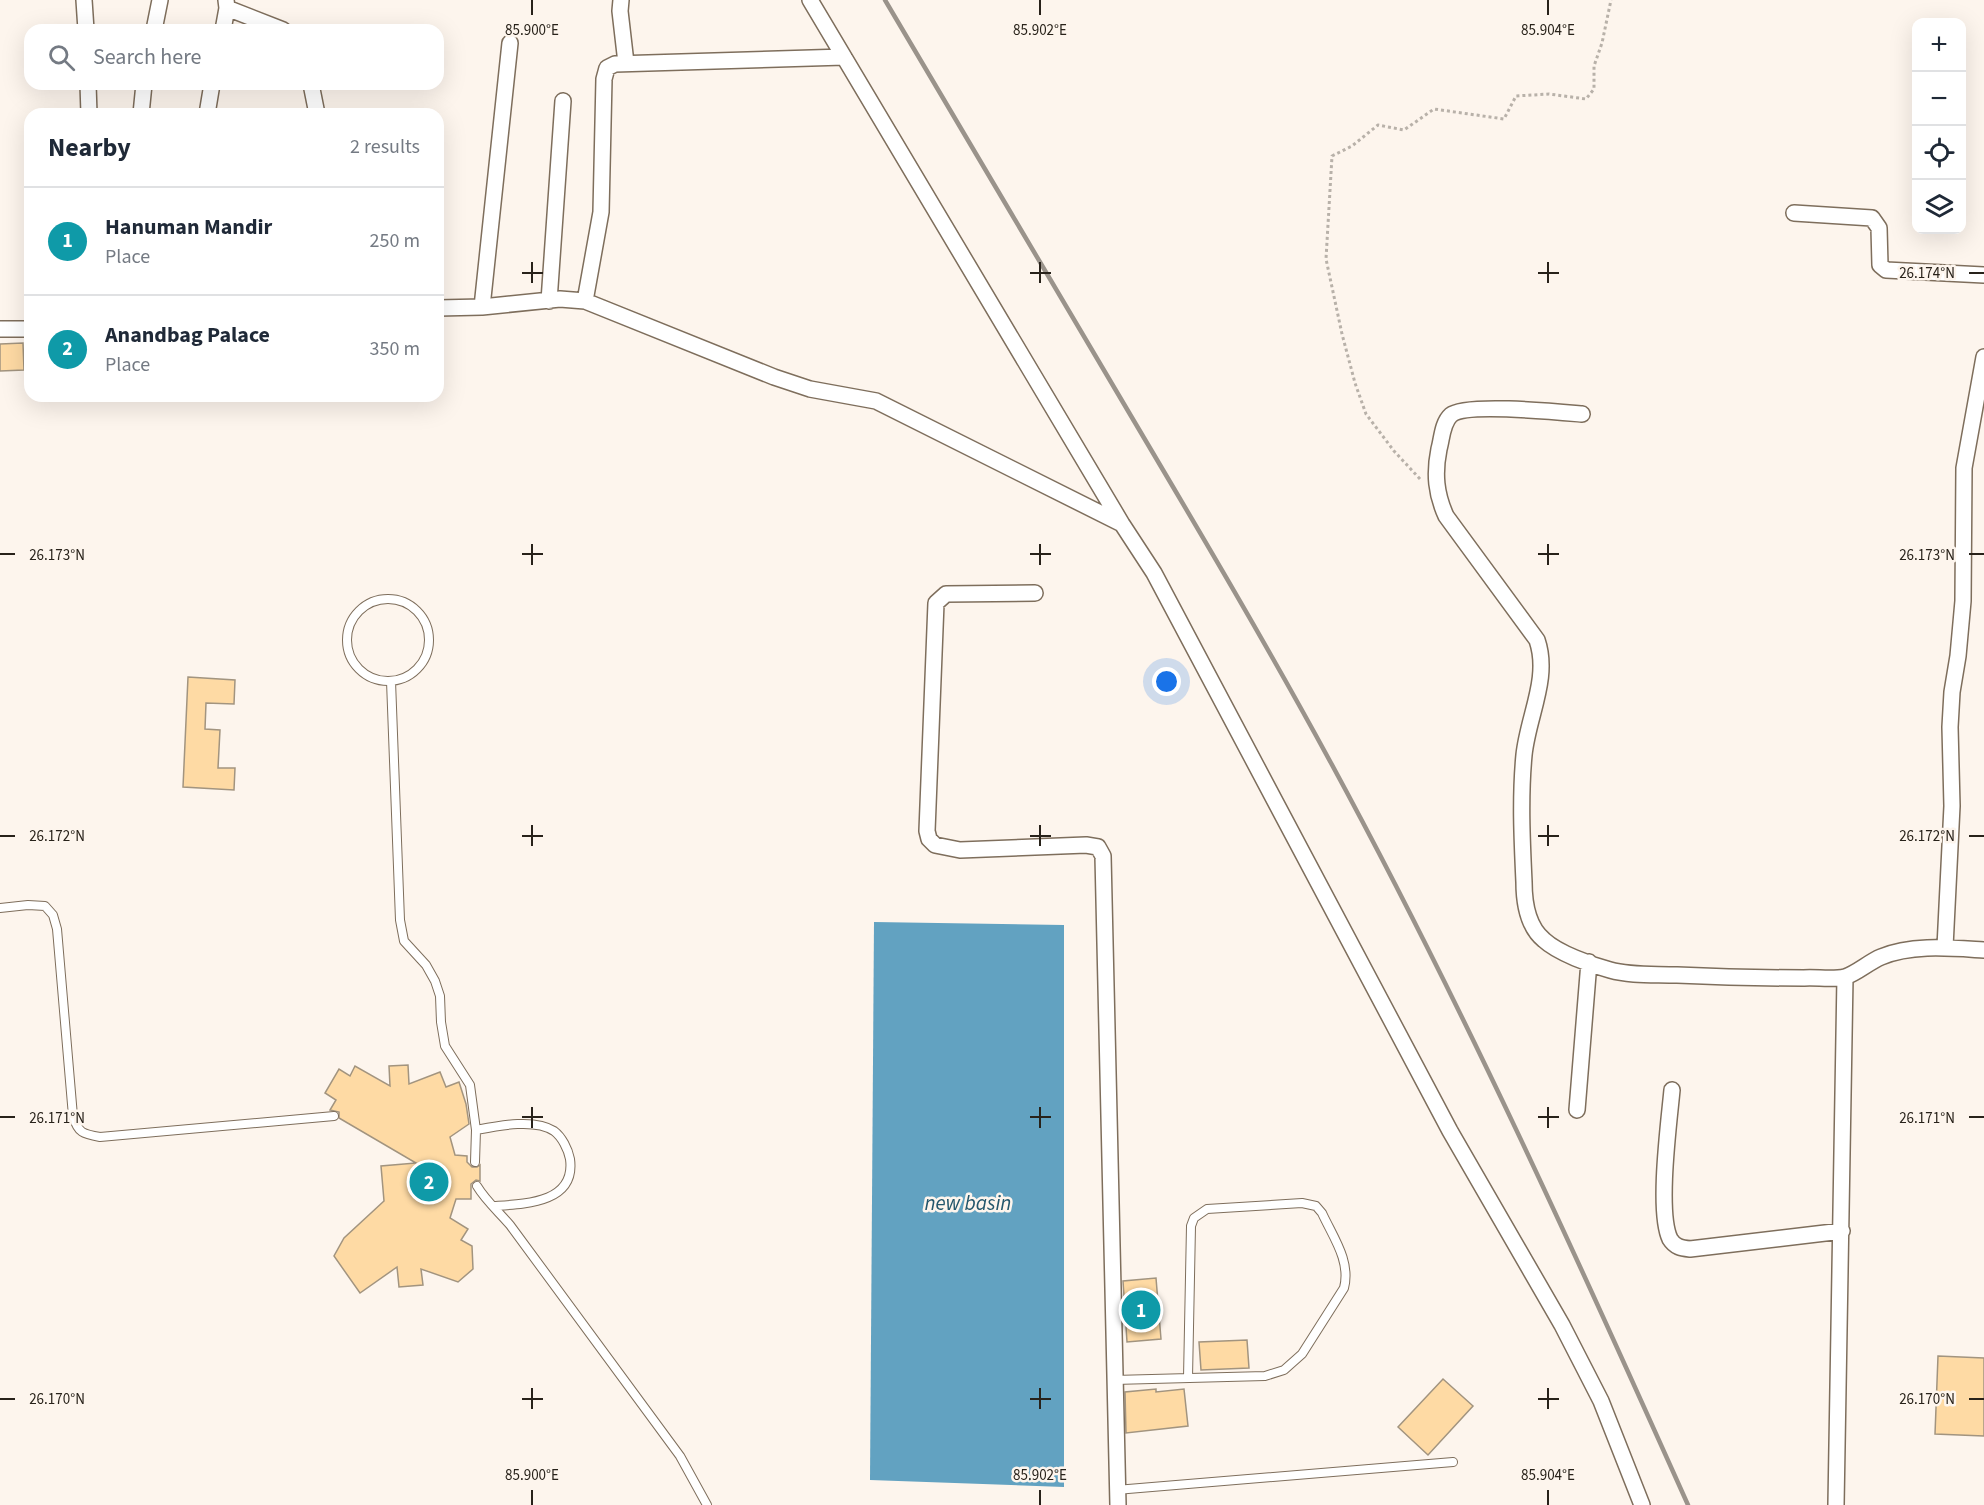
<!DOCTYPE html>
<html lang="en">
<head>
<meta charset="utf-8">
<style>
  :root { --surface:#fff; --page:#f6f6f7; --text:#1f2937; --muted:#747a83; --line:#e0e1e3; --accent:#7c3aed }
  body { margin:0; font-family:"Source Sans 3",sans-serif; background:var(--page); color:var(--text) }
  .controls { position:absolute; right:18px; top:18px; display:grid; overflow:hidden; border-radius:12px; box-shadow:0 6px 24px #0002 }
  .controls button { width:54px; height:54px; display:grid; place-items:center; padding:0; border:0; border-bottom:2px solid var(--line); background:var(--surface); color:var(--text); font:30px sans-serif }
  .you { position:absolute; left:1167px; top:682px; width:21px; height:21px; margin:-15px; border:4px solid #fff; border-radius:50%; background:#1a73e8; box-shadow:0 0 0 9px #1a73e833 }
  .badge { display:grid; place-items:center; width:39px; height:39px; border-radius:50%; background:var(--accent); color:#fff; font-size:20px; font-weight:700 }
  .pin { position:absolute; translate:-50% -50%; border:3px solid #fff; box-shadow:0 2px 6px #0006 }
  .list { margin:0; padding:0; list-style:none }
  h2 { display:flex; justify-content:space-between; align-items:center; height:78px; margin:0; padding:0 24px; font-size:26px }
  h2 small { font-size:20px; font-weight:400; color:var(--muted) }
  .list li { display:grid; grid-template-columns:39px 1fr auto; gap:18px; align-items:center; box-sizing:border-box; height:108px; padding:0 24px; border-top:2px solid var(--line) }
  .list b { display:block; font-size:22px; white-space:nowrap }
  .list p { margin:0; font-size:20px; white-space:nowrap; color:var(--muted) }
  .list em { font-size:20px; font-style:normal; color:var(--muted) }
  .icon { flex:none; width:33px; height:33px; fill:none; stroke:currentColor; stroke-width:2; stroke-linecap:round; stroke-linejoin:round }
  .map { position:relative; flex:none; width:1984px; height:1505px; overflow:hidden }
  .search { position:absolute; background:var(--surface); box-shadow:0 6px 24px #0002; left:24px; top:24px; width:420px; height:66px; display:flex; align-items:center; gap:15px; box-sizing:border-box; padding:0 21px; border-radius:18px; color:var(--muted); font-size:22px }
  .panel { position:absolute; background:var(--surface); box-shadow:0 6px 24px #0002; left:24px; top:108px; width:420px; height:294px; border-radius:18px }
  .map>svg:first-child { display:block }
  .water { fill:#62a2c1 }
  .building { fill:#fedaa4; stroke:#a2947f; stroke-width:1.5 }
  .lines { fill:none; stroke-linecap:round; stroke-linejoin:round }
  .lane-casing { stroke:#7e6e5c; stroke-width:10 }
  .street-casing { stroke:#7e6e5c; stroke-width:18 }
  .path { stroke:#b8b1a9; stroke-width:3; stroke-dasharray:3 3; stroke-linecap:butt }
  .lane { stroke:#fff; stroke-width:8 }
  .street { stroke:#fff; stroke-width:15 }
  .rail { stroke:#9a938b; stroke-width:4.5 }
  .ticks { fill:none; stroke:#28221a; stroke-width:2 }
  .labels { text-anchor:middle; stroke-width:5; stroke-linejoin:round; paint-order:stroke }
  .water-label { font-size:21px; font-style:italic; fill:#22566c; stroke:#fdf5ed }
  .ticks-label { font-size:15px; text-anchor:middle; fill:#28221a; stroke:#fdf5ed; stroke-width:5; stroke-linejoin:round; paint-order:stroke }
</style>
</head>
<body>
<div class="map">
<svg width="1984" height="1505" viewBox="0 0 1984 1505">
  <rect width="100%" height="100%" fill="#fdf5ed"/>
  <path class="water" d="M874,922L1064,925V1487L870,1480Z"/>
  <path class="building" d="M23,343L24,370L0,371V344Z
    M188,677L235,680L234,704L206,703L205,729L220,730L218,768H235L234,790L183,787Z
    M408,1065L409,1084L440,1072L446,1087L459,1082L466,1104L469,1124L450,1137L455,1155L467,1156V1162L472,1167H477L480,1165V1181L476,1180L471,1184V1199H456L450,1218L468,1229L461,1240L472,1246L473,1269L458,1282L421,1269L423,1285L399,1287L397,1267L360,1293L334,1256L344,1238L384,1201L381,1166L416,1163L339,1118V1112L330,1110L336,1100L325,1093L339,1069L350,1076L355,1066L390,1086L389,1066Z
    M1156,1278L1161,1339L1127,1342L1123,1281Z
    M1247,1340L1249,1368L1201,1370L1199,1342Z
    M1938,1356L1984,1358V1436L1935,1434Z
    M1443,1379L1473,1406L1428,1455L1398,1427Z
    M1156,1389V1392L1184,1389L1188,1426L1126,1433L1125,1392Z"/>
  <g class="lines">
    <defs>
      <path id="lane" d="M347 640a41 41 0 1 1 82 0a41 41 0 1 1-82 0Z
        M391,681L400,920L404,941L426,965L435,981L440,996L441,1022L445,1046L470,1085L476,1130L475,1162
        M0,908L28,905L45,906L53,915L57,929L73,1116C78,1133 83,1134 100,1137L334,1116
        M476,1130C497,1126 535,1118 554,1131C562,1137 568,1149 570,1159C576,1203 525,1204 494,1206
        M477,1186C486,1201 499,1212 510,1225L680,1456L707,1505
        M1114,1380L1265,1376L1284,1370L1302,1354L1344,1288C1351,1261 1333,1237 1322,1213L1316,1206L1302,1203L1207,1209L1194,1218L1191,1226L1188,1378
        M1116,1490L1453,1462"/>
      <path id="street" d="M84,0L86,30
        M226,0L227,8L283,30
        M621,0L620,11L626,63
        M810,0L1122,524L1154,573L1450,1131L1562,1325L1601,1401L1642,1505
        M154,30L160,0
        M223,30L227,8
        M88,84L89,114
        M311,84L317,114
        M141,114L144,84
        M207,114L212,84
        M1794,213L1872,218L1879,228L1880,265L1886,270L1984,275
        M549,301L563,101
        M585,301L601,212L604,79L607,68L615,64L844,57
        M482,307L510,43
        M438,308L482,307L560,299L585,301L774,377L810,389L876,401L1122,524
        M0,329H30
        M1582,414C1559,412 1465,403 1451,415C1442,423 1442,439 1439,449C1434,474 1436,494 1446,516L1537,640C1550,678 1528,716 1524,755C1520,797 1522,840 1524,882C1524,902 1527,926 1544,940C1558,953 1591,965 1610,970C1631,976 1655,974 1677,975C1720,977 1762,978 1804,978C1816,977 1833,980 1845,977C1857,973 1869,962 1881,957C1912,944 1951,948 1984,950
        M1035,593L946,594L936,603L927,831L929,839L935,845L960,850L1086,845L1098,847L1103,856L1118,1505
        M1945,947L1952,806L1950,727L1952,692L1958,656L1963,601L1964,468L1984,357
        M1672,1090C1669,1122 1657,1212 1670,1239C1675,1247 1681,1248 1690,1249L1842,1231
        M1577,1110L1589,962
        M1836,1505L1845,977"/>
    </defs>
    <use href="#lane" class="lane-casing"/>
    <use href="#street" class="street-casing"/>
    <path class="path" d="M1420,479L1394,451L1366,414L1355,383L1342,334L1326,259L1332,156L1352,146L1378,125L1404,130L1434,109L1504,119L1516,96L1549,94L1586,99L1594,89V66L1602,43L1611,0"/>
    <use href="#lane" class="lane"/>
    <use href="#street" class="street"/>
    <path class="rail" d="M885,0C968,140 1051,281 1134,421C1201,534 1268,647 1331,763C1462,1004 1576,1255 1688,1505"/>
  </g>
  <path class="ticks" d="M532,0V15M1040,0V15M1548,0V15M532,262V283M1040,262V283M1548,262V283M522,273H543M1030,273H1051M1538,273H1559M1969,273H1984M532,544V565M1040,544V565M1548,544V565M0,554H15M522,554H543M1030,554H1051M1538,554H1559M1969,554H1984M532,825V846M1040,825V846M1548,825V846M0,836H15M522,836H543M1030,836H1051M1538,836H1559M1969,836H1984M532,1107V1128M1040,1107V1128M1548,1107V1128M0,1117H15M522,1117H543M1030,1117H1051M1538,1117H1559M1969,1117H1984M532,1388V1409M1040,1388V1409M1548,1388V1409M0,1399H15M522,1399H543M1030,1399H1051M1538,1399H1559M1969,1399H1984M532,1490V1505M1040,1490V1505M1548,1490V1505"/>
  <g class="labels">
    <g class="water-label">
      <text x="968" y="1210">new basin</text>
    </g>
  </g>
  <g class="ticks-label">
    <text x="532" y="35">85.900°E</text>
    <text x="1040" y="35">85.902°E</text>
    <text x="1548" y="35">85.904°E</text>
    <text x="1927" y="278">26.174°N</text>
    <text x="57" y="560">26.173°N</text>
    <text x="1927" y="560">26.173°N</text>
    <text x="57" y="841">26.172°N</text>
    <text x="1927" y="841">26.172°N</text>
    <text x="57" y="1123">26.171°N</text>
    <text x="1927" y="1123">26.171°N</text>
    <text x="57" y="1404">26.170°N</text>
    <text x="1927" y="1404">26.170°N</text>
    <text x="532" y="1480">85.900°E</text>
    <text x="1040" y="1480">85.902°E</text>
    <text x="1548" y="1480">85.904°E</text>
  </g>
</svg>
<div class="controls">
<button>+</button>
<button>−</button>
<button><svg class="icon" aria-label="locate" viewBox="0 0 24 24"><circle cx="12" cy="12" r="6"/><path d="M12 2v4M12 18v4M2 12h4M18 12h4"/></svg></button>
<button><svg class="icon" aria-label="layers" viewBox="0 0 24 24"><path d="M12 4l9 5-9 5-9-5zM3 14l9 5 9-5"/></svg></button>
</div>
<div class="you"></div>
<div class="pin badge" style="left:1141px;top:1310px;background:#0f9aa8">1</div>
<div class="pin badge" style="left:429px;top:1182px;background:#0f9aa8">2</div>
<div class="search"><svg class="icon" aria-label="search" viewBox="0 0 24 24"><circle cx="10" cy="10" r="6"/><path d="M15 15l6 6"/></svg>Search here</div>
<section class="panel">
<h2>Nearby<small>2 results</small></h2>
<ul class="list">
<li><span class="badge" style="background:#0f9aa8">1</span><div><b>Hanuman Mandir</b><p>Place</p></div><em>250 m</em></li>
<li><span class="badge" style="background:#0f9aa8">2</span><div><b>Anandbag Palace</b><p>Place</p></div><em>350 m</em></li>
</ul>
</section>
</div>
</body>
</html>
